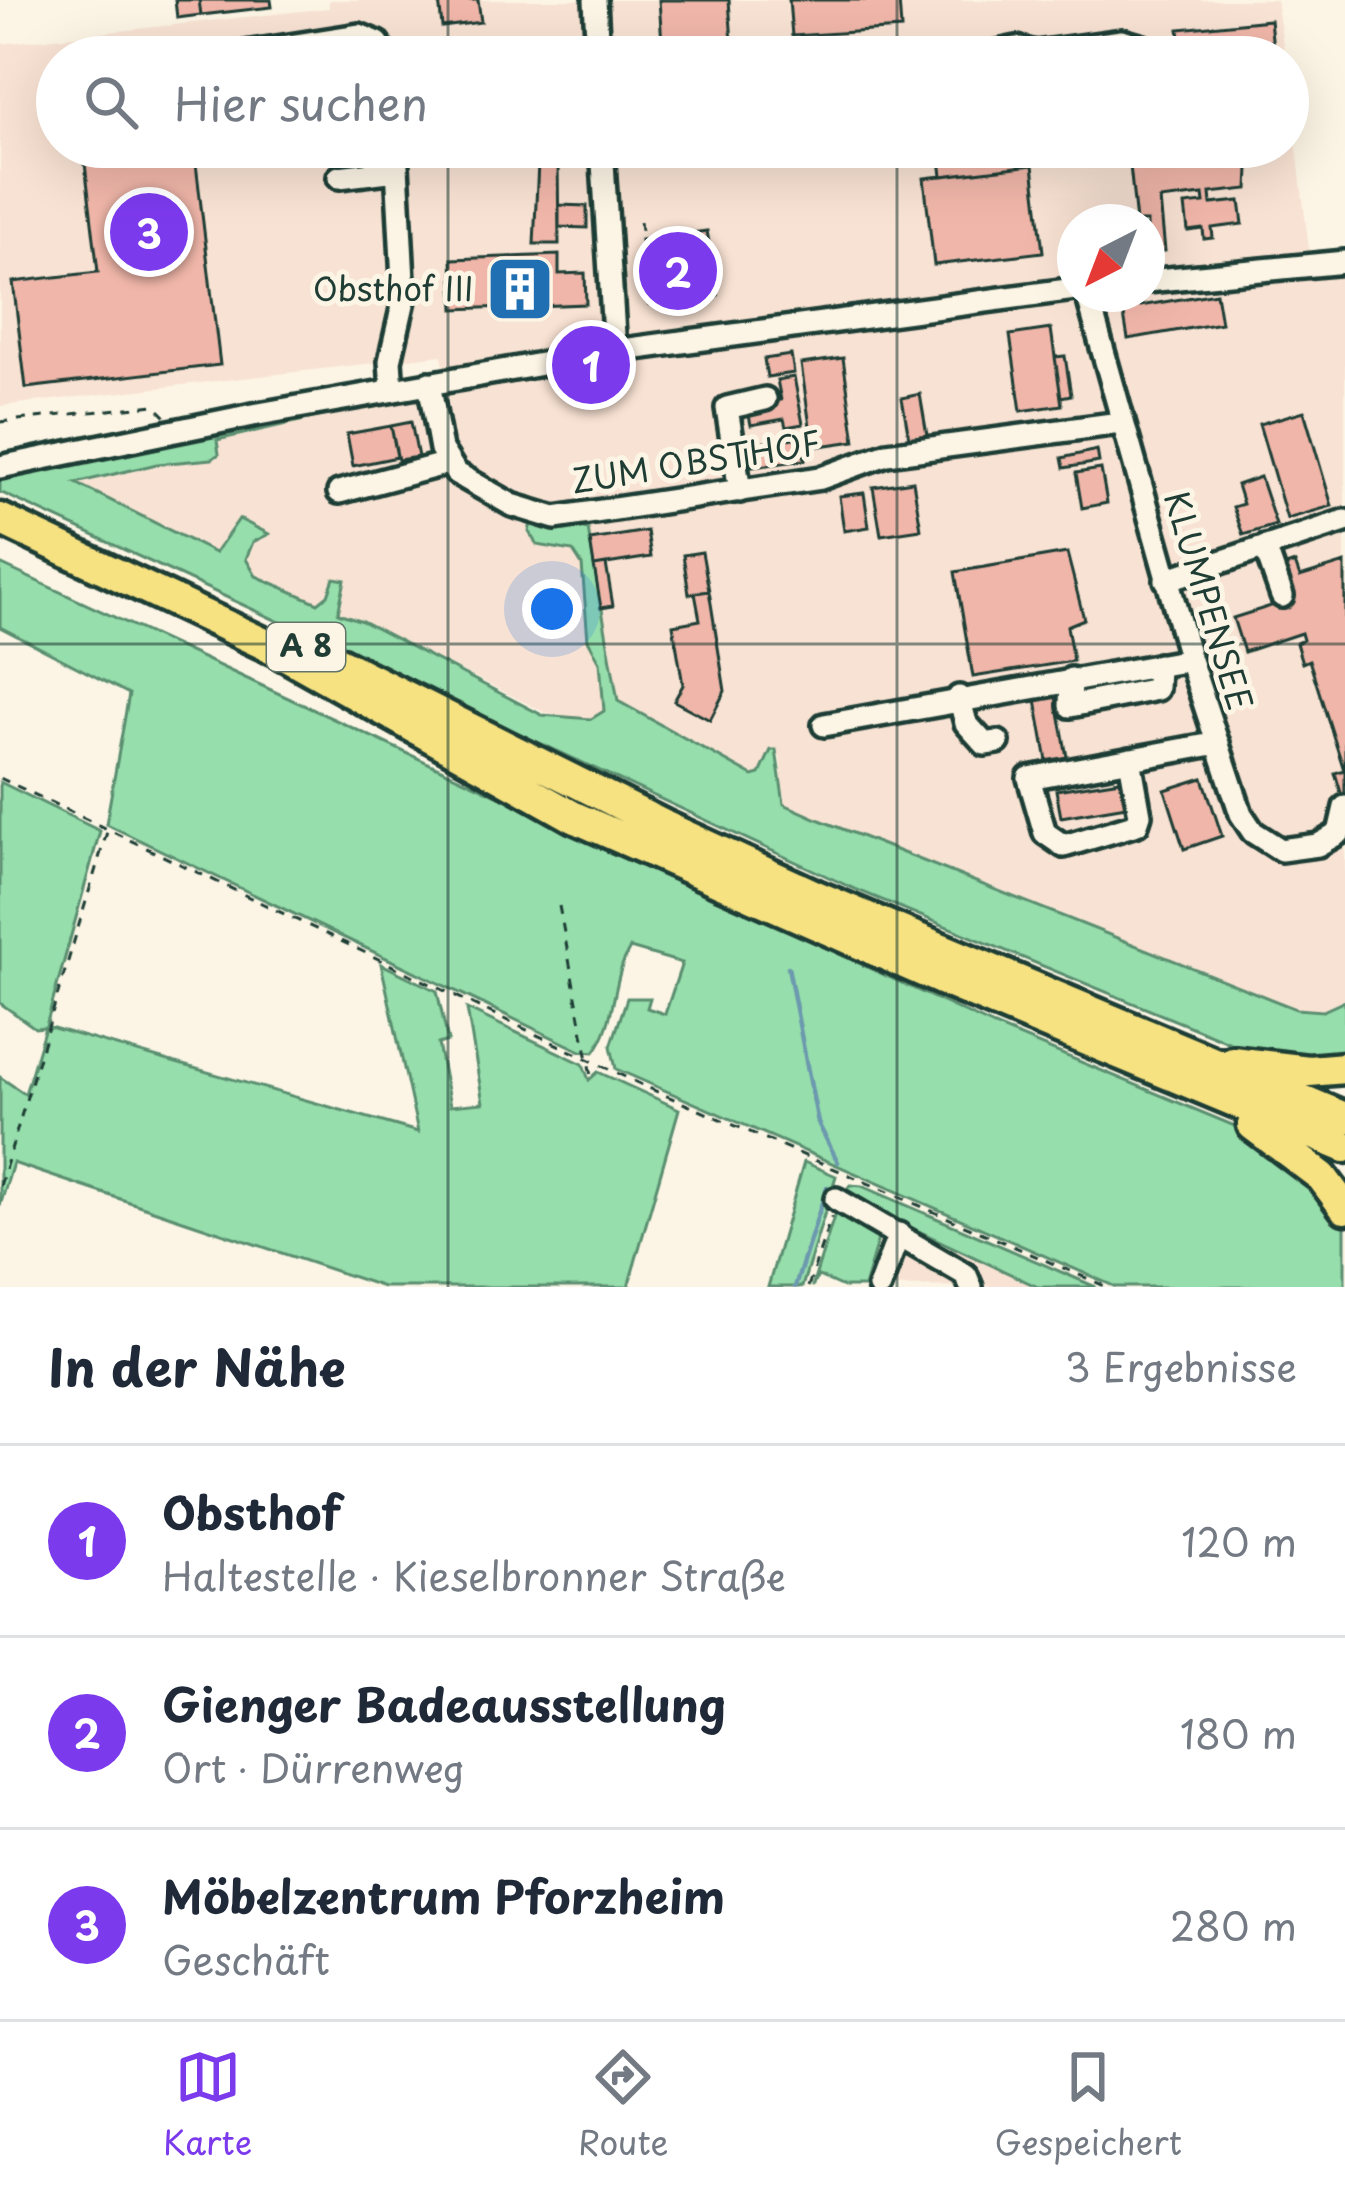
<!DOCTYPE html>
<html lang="de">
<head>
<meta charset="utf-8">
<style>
  :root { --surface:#fff; --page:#f6f6f7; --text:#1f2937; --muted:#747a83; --line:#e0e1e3; --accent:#7c3aed }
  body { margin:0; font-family:"Playpen Sans",sans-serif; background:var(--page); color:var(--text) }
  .compass { position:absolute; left:1057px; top:204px; width:108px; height:108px; border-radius:50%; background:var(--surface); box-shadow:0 12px 48px #0002; rotate:222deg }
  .you { position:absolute; left:552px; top:609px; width:42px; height:42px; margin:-30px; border:9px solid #fff; border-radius:50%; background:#1a73e8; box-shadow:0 0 0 18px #1a73e833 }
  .badge { display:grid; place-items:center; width:78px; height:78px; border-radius:50%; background:var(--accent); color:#fff; font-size:39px; font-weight:700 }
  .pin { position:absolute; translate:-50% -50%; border:6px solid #fff; box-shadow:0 3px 12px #0006 }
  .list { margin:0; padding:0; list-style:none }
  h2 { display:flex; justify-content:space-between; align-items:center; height:156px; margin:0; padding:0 48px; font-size:51px }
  h2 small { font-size:39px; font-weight:400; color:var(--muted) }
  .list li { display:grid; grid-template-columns:78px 1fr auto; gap:36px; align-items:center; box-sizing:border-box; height:192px; padding:0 48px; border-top:3px solid var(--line) }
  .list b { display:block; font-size:45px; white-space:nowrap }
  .list p { margin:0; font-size:39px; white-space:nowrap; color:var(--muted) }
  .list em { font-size:39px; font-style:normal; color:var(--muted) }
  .icon { flex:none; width:66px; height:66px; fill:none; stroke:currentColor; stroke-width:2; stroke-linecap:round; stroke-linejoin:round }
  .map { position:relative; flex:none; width:1345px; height:1287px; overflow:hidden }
  .search { position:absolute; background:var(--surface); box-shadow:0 12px 48px #0002; left:36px; right:36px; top:36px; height:132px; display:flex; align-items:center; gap:30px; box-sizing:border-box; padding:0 42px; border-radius:66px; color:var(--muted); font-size:45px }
  .sheet { height:732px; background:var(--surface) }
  nav { display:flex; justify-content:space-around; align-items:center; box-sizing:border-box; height:168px; border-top:3px solid var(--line); background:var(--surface); font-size:33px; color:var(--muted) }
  nav a { display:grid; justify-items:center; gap:6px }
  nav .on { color:var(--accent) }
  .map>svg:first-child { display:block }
  .built { fill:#f8e2d3; fill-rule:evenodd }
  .green { fill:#96deac; stroke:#5a8e70; stroke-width:3 }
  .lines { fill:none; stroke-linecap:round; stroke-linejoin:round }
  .stream { stroke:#6c99ae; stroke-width:4.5 }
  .building { fill:#f0b6a9; stroke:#1f3d34; stroke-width:3 }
  .minor-casing { stroke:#1f3d34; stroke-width:30 }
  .highway-casing { stroke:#1f3d34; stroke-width:39 }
  .path { stroke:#1f3d34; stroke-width:3; stroke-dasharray:9 9; stroke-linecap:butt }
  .minor { stroke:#fcf5e5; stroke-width:21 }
  .highway { stroke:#f7e281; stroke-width:30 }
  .grid { fill:none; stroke:#1f3d34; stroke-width:3; stroke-opacity:0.55 }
  .labels { text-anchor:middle; stroke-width:10; stroke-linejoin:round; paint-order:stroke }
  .shield { fill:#fcf5e5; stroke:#617469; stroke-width:3 }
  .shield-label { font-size:30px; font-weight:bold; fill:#1f3d34 }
  .poi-label { font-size:33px; fill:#1f3d34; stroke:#fcf5e5; text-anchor:end }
  .street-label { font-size:33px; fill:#1f3d34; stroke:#fcf5e5 }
</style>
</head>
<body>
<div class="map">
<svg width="1345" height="1287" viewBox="0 0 1345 1287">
  <rect width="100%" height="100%" fill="#fcf5e5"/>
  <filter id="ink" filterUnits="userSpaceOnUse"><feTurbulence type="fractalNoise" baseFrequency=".00833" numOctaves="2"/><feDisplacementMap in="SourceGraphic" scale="24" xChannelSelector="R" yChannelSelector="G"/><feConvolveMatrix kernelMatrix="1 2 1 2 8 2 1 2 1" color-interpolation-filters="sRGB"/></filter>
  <g filter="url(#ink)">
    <path class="built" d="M329,0H1276L1285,57H57V147H1288V73L1312,275L1345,274V1001L1323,1011L1296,1009L820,820L784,804L780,756L766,759L760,774L753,776L618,701L591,720L546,713L362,621L344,618L338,614L345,580L318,603L256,576L246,559L253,542L269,534L240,519L215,553L74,482L217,446L216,440L447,388L442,355L0,406V44L329,8ZM1075,222H1147V294H1075Z
      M842,1195L1038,1286L864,1287L880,1240Z"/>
    <path class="green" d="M348,410L217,440L219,454L212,459L157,464L76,483L215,553L239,519L269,534L253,542L246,559L256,576L318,603L328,595L334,578L345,580L338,613L362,621L542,715L591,719L604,711L600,662L588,640L582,565L573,551L537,545L529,532L531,523L588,529L618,701L753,776L760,774L771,750H776L784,804L820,820L1296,1009L1323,1011L1345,1001V1062L1250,1051L850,887L0,492V478L34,472L36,468Z
      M0,564L994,1026L1259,1136L1345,1219V1287H1116L616,1069L611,1046L627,998H650L647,1008L665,1014L682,963L630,948C611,980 617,1022 594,1052L581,1051L106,824L129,694L0,627Z
      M0,782L100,831L46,1026L418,1132L381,964L437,991L448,1041L438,1044L450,1106L483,1103L467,1009L583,1064L589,1080L598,1072L679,1109L628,1287H383L13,1163L0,1206V1077L25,1094L45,1027L35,1028L0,1003Z
      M804,1162L836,1176L802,1287H768Z
      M850,1185L862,1186L1096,1287H1038L842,1195Z
      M836,1210L880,1232L864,1287H843L818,1276L812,1287Z"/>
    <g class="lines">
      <path class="stream" d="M788,967L818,1123L838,1162
        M795,1287L827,1187"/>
    </g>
    <path class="building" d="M175,0H199L201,15L177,18Z
      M199,0H271L272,7L201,15Z
      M439,0H478L481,22L442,27Z
      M659,0H729L733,57H663Z
      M789,0H899L901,29L792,36Z
      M1270,20L1274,57H1182L1179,29Z
      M83,147H194L220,365L26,388L13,282L98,272Z
      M524,147H587V161L525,163Z
      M975,147H1031L1033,165L942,176L939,151Z
      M1128,147H1250L1248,189L1210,193L1211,204L1240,201L1243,224L1212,228L1213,238L1204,239L1203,229L1188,231L1185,205L1204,203L1203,195L1160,200L1165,251L1147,253V222H1136Z
      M558,162L559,244H534L538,163Z
      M1033,165L1043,252L934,265L924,178Z
      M559,205L587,206V228L559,227Z
      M707,231L718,295L649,304L641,240Z
      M559,255V274L585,273L586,304L454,309L452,259Z
      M1216,293L1221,323L1128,339L1123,309Z
      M1051,329L1062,405L1021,411L1010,335Z
      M791,355L794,373L767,377L764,359Z
      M1065,356L1071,395L1061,397L1055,357Z
      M843,358L855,441L813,447L801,364Z
      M794,377L803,424L786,427L784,419L751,425L747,406L781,400L777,380Z
      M920,394L927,435L909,438L902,398Z
      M1304,411L1332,506L1287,519L1259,424Z
      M411,422L418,457L398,460L391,426Z
      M391,426L397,457L353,466L347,434Z
      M801,437L805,460L752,467L749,444Z
      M1097,450L1099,462L1064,468L1062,458Z
      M1101,469L1107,503L1082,508L1076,473Z
      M1260,477L1276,525L1243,535L1233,507L1243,504L1237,485Z
      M913,481L921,529L881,535L873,487Z
      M864,493L869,527L844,531L839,496Z
      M647,531L651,557L594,566L590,540Z
      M702,552L709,591L689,594L683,555Z
      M1067,553L1084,619L1067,626L1073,661L973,677L955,572Z
      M1295,563L1300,577L1345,563V795L1342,796L1335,773L1344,770L1309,660L1302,663L1296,643L1303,640L1301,633L1244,652L1233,618L1290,600L1280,568Z
      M606,564L613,606L601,608L594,566Z
      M709,591L725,691L710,720L674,701L683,685L673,625L700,620L695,593Z
      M1055,690L1067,757L1047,761L1035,694Z
      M1203,778L1222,836L1184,849L1165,790Z
      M1127,779L1132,805L1061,817L1056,790Z"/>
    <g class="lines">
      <defs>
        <path id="minor" d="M595,0L598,57
          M220,57L359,35L378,43L387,57
          M975,57L1017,48L1035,53L1122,41L1143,47L1152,57
          M602,147L615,351
          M339,177L397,170
          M1147,281L1345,262
          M1087,294L1190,660L1241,814L1253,832L1281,850L1318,845L1339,833L1345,807
          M429,383L441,449L456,473L512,505L555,518L821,478L887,454L1120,423
          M392,390L390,361L404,300L396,147
          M0,467L253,415L615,351L1075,289
          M740,491L727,408L765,399
          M339,492L448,463
          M1265,547L1282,596
          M1166,580L1345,521
          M1071,679L1070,706L1157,689L1158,665
          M959,697L966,723L985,744L998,742
          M824,725L1190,660
          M1130,759L1140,815L1137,824L1064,846L1045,833L1029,778L1218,743
          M836,1199L966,1275L971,1287
          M879,1287L899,1234"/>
        <path id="highway" d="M0,519L275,649L574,817L950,983L1345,1147
          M313,650L664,826L816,896L1345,1118
          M1232,1062L1309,1071L1345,1068
          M1253,1125L1322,1177L1345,1208"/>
      </defs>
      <use href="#minor" class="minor-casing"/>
      <use href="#highway" class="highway-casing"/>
      <path class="path" d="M640,222L642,238
        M0,422L154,405L166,417
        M0,778L644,1086L1107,1287
        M559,906L591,1076
        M0,1186L107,832
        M808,1287L831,1217"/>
      <use href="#minor" class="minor"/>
      <use href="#highway" class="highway"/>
    </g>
  </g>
  <path class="grid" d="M448,0V57M897,0V57M448,147V1287M897,147V1287M0,644H1345"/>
  <defs>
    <symbol id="building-square" viewBox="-11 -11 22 22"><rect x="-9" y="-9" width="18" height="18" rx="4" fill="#1f6fb2" stroke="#fcf5e5"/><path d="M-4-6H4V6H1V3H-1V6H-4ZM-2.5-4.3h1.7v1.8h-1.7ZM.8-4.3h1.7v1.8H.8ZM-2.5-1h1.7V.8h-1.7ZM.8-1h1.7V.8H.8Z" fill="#fff"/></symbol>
  </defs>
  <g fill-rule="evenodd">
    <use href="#building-square" x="482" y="251" width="76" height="76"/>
  </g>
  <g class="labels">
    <rect class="shield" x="267" y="623" width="78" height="48" rx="9"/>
    <g class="shield-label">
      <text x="306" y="657">A 8</text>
    </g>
    <g class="poi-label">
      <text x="474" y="301">Obsthof III</text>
    </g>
    <g class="street-label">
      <text transform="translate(696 462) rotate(-9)" y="12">ZUM OBSTHOF</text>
      <text transform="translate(1208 601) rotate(73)" y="12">KLUMPENSEE</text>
    </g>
  </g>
</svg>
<svg class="compass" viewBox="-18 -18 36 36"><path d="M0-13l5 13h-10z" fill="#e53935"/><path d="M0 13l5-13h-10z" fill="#747a83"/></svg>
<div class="you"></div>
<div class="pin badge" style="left:591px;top:365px">1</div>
<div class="pin badge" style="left:678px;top:271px">2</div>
<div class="pin badge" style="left:149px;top:232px">3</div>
<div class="search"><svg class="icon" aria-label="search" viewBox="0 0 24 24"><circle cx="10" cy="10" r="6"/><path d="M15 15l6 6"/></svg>Hier suchen</div>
</div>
<section class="sheet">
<h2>In der Nähe<small>3 Ergebnisse</small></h2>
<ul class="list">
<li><span class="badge">1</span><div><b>Obsthof</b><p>Haltestelle · Kieselbronner Straße</p></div><em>120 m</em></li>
<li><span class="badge">2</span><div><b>Gienger Badeausstellung</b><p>Ort · Dürrenweg</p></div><em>180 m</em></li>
<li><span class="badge">3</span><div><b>Möbelzentrum Pforzheim</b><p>Geschäft</p></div><em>280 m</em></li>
</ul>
</section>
<nav>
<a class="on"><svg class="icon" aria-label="map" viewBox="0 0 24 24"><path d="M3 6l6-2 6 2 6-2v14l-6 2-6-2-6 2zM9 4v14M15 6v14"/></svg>Karte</a>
<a><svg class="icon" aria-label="directions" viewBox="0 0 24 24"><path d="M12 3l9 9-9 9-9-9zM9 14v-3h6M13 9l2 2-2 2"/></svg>Route</a>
<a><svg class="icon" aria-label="saved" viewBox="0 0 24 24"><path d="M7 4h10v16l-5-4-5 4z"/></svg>Gespeichert</a>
</nav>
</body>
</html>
